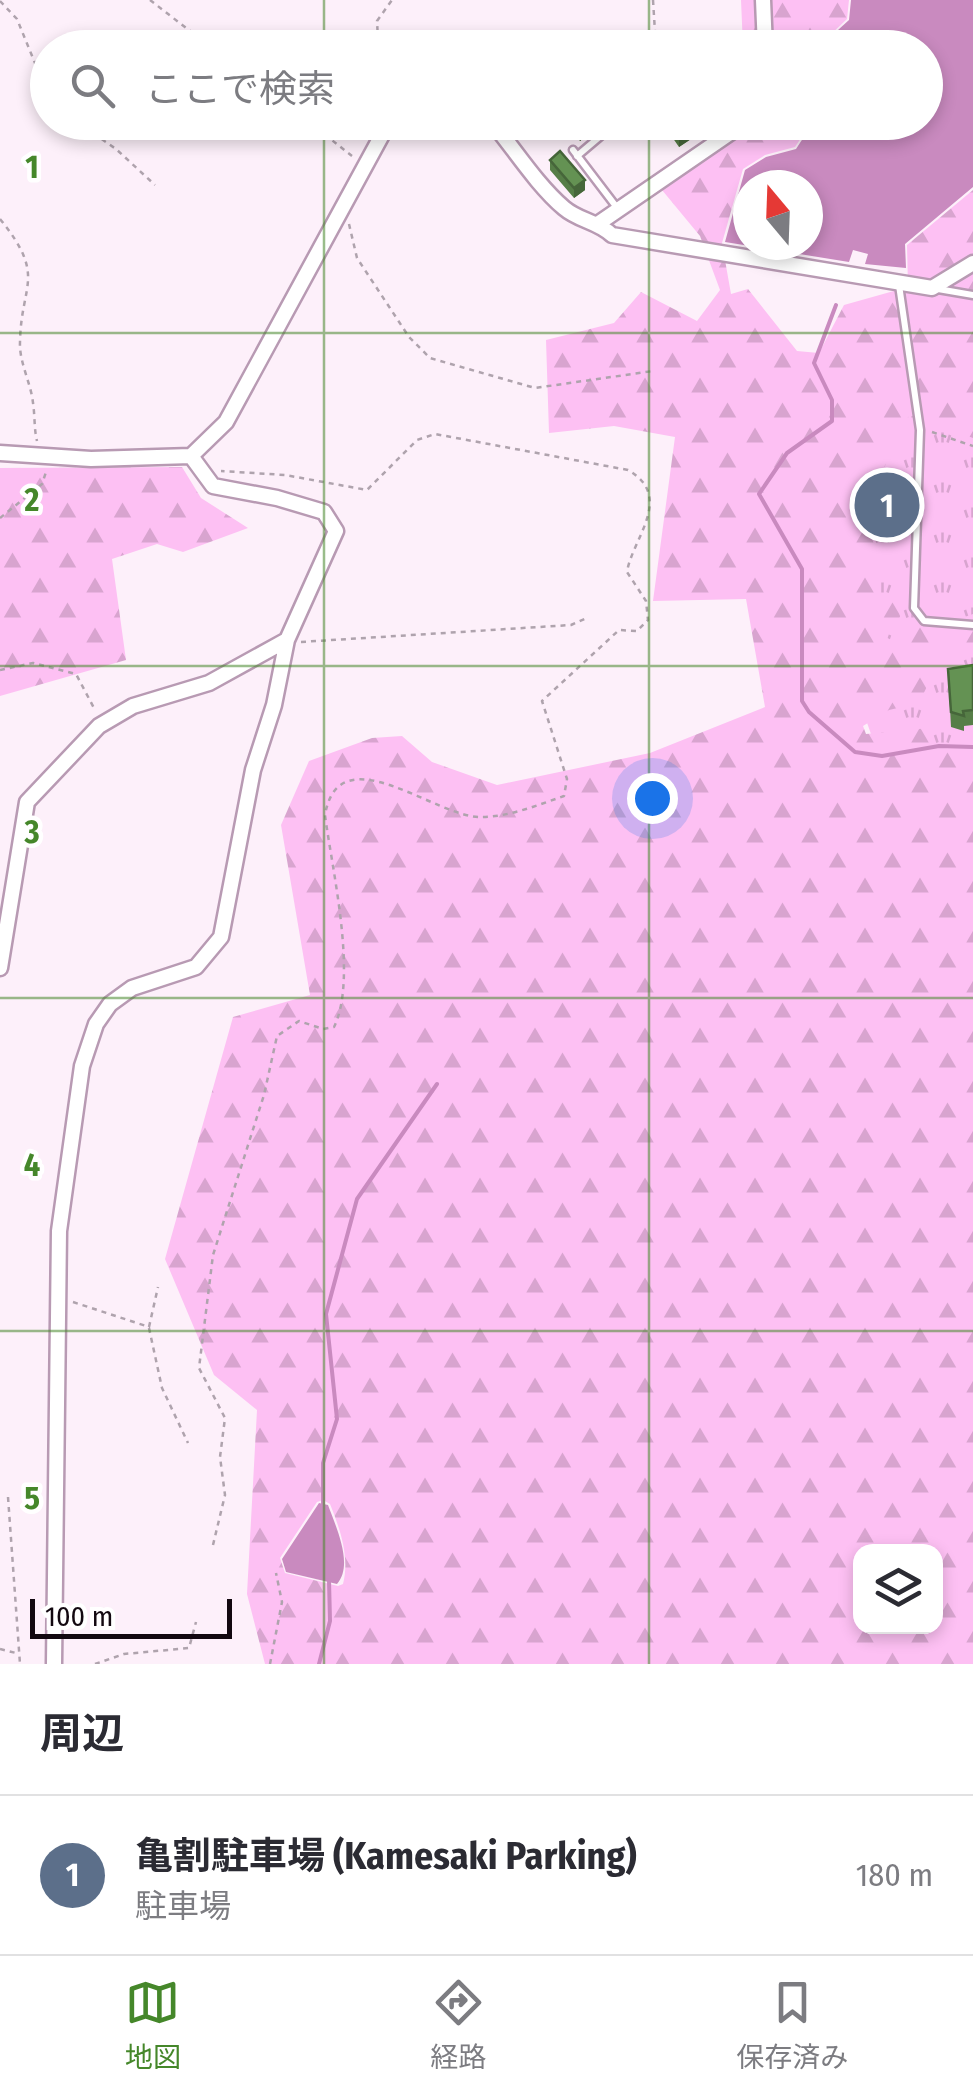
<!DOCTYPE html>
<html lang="ja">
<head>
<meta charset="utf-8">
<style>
  :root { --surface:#fff; --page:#f7f7f7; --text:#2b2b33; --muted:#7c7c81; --line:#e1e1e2; --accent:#45872a }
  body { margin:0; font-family:"Fira Sans Condensed","Noto Sans JP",sans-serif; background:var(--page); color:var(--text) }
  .controls { position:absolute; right:30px; bottom:30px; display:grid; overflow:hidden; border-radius:20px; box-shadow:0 5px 15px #0003 }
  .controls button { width:90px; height:90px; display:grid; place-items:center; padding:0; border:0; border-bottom:2px solid var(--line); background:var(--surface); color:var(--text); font:50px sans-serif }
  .compass { position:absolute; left:733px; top:170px; width:90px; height:90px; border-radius:50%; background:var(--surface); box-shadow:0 5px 15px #0003; rotate:341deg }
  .scale { position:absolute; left:30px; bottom:25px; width:202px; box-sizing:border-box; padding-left:10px; border:5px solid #120810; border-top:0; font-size:28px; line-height:35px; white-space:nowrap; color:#120810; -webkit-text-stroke:8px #fff; paint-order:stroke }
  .you { position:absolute; left:652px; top:798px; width:35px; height:35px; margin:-25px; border:8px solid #fff; border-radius:50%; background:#1a73e8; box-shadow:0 0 0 15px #1a73e833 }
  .badge { display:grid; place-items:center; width:65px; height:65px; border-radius:50%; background:var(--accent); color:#fff; font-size:32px; font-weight:700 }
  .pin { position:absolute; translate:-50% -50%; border:5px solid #fff; box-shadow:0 2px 10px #0006 }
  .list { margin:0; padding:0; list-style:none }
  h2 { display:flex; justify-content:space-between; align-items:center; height:130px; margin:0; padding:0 40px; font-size:42px }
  h2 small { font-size:32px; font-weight:400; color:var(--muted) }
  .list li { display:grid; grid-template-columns:65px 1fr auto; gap:30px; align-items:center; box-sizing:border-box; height:160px; padding:0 40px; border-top:2px solid var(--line) }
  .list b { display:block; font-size:38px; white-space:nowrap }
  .list p { margin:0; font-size:32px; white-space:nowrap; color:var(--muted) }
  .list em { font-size:32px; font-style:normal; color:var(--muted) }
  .icon { flex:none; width:55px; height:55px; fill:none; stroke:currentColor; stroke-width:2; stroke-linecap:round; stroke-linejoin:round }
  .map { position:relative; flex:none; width:973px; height:1664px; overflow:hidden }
  .search { position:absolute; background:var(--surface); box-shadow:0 5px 15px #0003; left:30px; right:30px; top:30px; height:110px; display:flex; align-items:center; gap:25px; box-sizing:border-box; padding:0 35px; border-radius:55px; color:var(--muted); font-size:38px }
  .sheet { height:290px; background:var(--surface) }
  nav { display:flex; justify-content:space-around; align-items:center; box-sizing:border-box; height:140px; border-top:2px solid var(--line); background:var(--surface); font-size:28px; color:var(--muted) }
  nav a { display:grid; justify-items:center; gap:5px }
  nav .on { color:var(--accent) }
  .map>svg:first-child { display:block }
  .grass { fill:url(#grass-tufts) }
  .forest { fill:url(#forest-firs); fill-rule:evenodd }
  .water { fill:#c98abf; fill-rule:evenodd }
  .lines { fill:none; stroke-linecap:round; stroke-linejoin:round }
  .stream { stroke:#c98abf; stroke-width:4 }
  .service-casing { stroke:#b89ab3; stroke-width:11 }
  .minor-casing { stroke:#b89ab3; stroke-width:19 }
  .path { stroke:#afa3ad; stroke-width:2.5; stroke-dasharray:5 5; stroke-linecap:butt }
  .service { stroke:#fff; stroke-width:6 }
  .minor { stroke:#fff; stroke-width:14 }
  .wall { fill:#567e47 }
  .shaded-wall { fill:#46663a }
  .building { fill:#649253; stroke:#46663a; stroke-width:2.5 }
  .grid { fill:none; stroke:#45872a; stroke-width:2.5; stroke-opacity:0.55 }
  .grid-label { font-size:32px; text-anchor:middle; font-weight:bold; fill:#45872a; stroke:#fff; stroke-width:9; stroke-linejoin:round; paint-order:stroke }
</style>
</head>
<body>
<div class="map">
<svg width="973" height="1664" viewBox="0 0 973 1664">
  <defs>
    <pattern id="grass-tufts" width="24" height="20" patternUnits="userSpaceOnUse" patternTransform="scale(2.5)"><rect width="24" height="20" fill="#fdc0f3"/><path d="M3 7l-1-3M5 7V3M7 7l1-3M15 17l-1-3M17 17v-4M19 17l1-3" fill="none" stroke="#d8a4cf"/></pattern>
    <pattern id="forest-firs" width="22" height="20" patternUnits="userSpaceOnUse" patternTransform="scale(2.5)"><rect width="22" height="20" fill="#fdc0f3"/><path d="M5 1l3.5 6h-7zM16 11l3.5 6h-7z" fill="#d8a4cf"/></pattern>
  </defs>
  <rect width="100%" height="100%" fill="#fdf0fa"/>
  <path class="grass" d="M973,380V775L872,737L857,694L850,382Z"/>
  <path class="forest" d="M741,0H849L847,19L826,39L824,47H743Z
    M759,123H811L795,147L765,155L743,169L722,243L731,294L748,289L797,351L819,353L844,305L908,287L907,245L973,190V438L932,422L927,413L908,417L903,436L892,444L885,466L860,492V505L870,517L881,593L899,607L900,617L884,636L893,641L918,626L936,627L973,614V645L945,649L919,703L889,710L863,726L866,734L929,728L935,747L973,749V1664H265L247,1594L257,1410L214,1375L165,1259L233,1017L310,995L281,825L309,761L372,738L402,736L432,762L497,785L650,753L765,707L746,599L653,601L675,437L614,426L549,433L546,340L614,323L641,292L697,321L720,290L700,236L662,190ZM323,1500L330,1504C340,1529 350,1557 343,1584L338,1586L285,1573L280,1558L317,1502ZM860,1552H936V1626H860Z
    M182,467L201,498L248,528L183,552L157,544L112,559L126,660L0,696V468Z"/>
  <path class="water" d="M851,0H973V187L905,244L906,268L865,264L868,254L853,250L849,262L725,242L745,170L766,157L796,149L813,123L926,122V48L826,47L827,40L849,20ZM748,185H808V245H748Z
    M319,1503L328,1505C336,1527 354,1565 337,1584L286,1572L282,1559Z"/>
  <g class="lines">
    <path class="stream" d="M836,305L814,363L832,400V421L787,453L759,494L802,569V701L809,712L855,752L882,756L939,746L973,747
      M323,1506V1463L337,1419L326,1314L357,1199L437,1084
      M319,1664L330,1621L329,1580"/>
    <defs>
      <path id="service" d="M573,150L618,209
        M577,156L617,122
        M899,285L920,430L914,608L924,621L973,625
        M938,289L973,295"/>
      <path id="minor" d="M763,0L765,48
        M492,122C515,150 537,185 564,208C579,221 597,221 612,235L932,288L973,263
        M599,223L746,122
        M0,453L91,459L191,456L226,422L389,122
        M0,968L27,802L99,726L133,706L209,683L287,640
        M54,1664L59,1231L82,1066L96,1024L110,1004L132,988L196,967L221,937L253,770L274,705L287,640L336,531L324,512L277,498L213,486L191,456"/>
    </defs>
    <use href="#service" class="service-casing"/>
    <use href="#minor" class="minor-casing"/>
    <path class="path" d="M150,0L212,48
      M653,0L656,48
      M0,1L17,19L48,95
      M386,48L378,39L377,21L392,0
      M77,122L116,149L155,185
      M309,122L352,156
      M0,219C47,277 21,283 20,342C19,362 31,383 33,403C35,416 34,429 37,441
      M349,224L357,258L409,337L430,358L535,388L653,371
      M932,432L973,446
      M0,518L42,484L46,472
      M301,642L571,625L587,618
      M0,670L33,663L76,674L95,710
      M73,1302L149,1327L158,1287
      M149,1328L162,1388L188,1443
      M8,1497L20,1664
      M213,1545L225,1495L220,1457L225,1418L199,1368L213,1255L264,1095L277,1036L299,1021L323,1029L334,1027C358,978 332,870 325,815C339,733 436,818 481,817C509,817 538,805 564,796L567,779L542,701L619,630L637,631L648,620L646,601L627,572C632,539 675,497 628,470L435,434L417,440L367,490L285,475L221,471
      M0,1649L16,1653
      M95,1664L124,1654L189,1648L196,1622
      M270,1664L282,1602L276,1573"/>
    <use href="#service" class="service"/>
    <use href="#minor" class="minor"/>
  </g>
  <path class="wall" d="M564,122H602L580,141Z
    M712,122V125L679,147L670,134V124Z
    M550,160L585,190L574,198L550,170Z
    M973,665V725L964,726V731L951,727L948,669Z"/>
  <path class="shaded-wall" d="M580,122H602L580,141Z
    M701,122H712V125L679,147V137Z
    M585,180V190L574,198V188Z"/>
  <path class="building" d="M672,122H701L679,137L670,124Z
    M560,151L585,180L574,188L550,160Z
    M973,665V710L963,711L964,716L951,712L948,669Z"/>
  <path class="grid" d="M324,0V48M649,0V48M324,122V1664M649,122V1664M0,333H973M0,666H973M0,998H973M0,1331H973"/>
  <g class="grid-label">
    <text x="32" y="178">1</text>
    <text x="32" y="511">2</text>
    <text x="32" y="843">3</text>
    <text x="32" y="1176">4</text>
    <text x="32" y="1509">5</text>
  </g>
</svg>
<div class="controls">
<button><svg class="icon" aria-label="layers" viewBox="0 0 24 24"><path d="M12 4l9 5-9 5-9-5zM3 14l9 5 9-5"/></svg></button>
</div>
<svg class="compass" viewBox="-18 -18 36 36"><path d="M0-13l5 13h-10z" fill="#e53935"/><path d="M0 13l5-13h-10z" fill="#7c7c81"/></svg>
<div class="scale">100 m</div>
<div class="you"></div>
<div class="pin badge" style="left:887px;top:505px;background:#5c6f8a">1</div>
<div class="search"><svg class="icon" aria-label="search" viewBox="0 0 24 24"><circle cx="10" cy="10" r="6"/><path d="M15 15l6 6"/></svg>ここで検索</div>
</div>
<section class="sheet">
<h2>周辺<small></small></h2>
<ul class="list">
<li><span class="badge" style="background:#5c6f8a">1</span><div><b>亀割駐車場 (Kamesaki Parking)</b><p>駐車場</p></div><em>180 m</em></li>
</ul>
</section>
<nav>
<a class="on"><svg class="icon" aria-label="map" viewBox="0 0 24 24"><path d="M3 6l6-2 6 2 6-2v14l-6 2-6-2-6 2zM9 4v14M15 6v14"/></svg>地図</a>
<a><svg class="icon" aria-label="directions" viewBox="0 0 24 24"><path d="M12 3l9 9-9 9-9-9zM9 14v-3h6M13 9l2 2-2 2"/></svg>経路</a>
<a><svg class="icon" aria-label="saved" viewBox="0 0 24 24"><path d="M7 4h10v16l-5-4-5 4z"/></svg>保存済み</a>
</nav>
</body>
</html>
